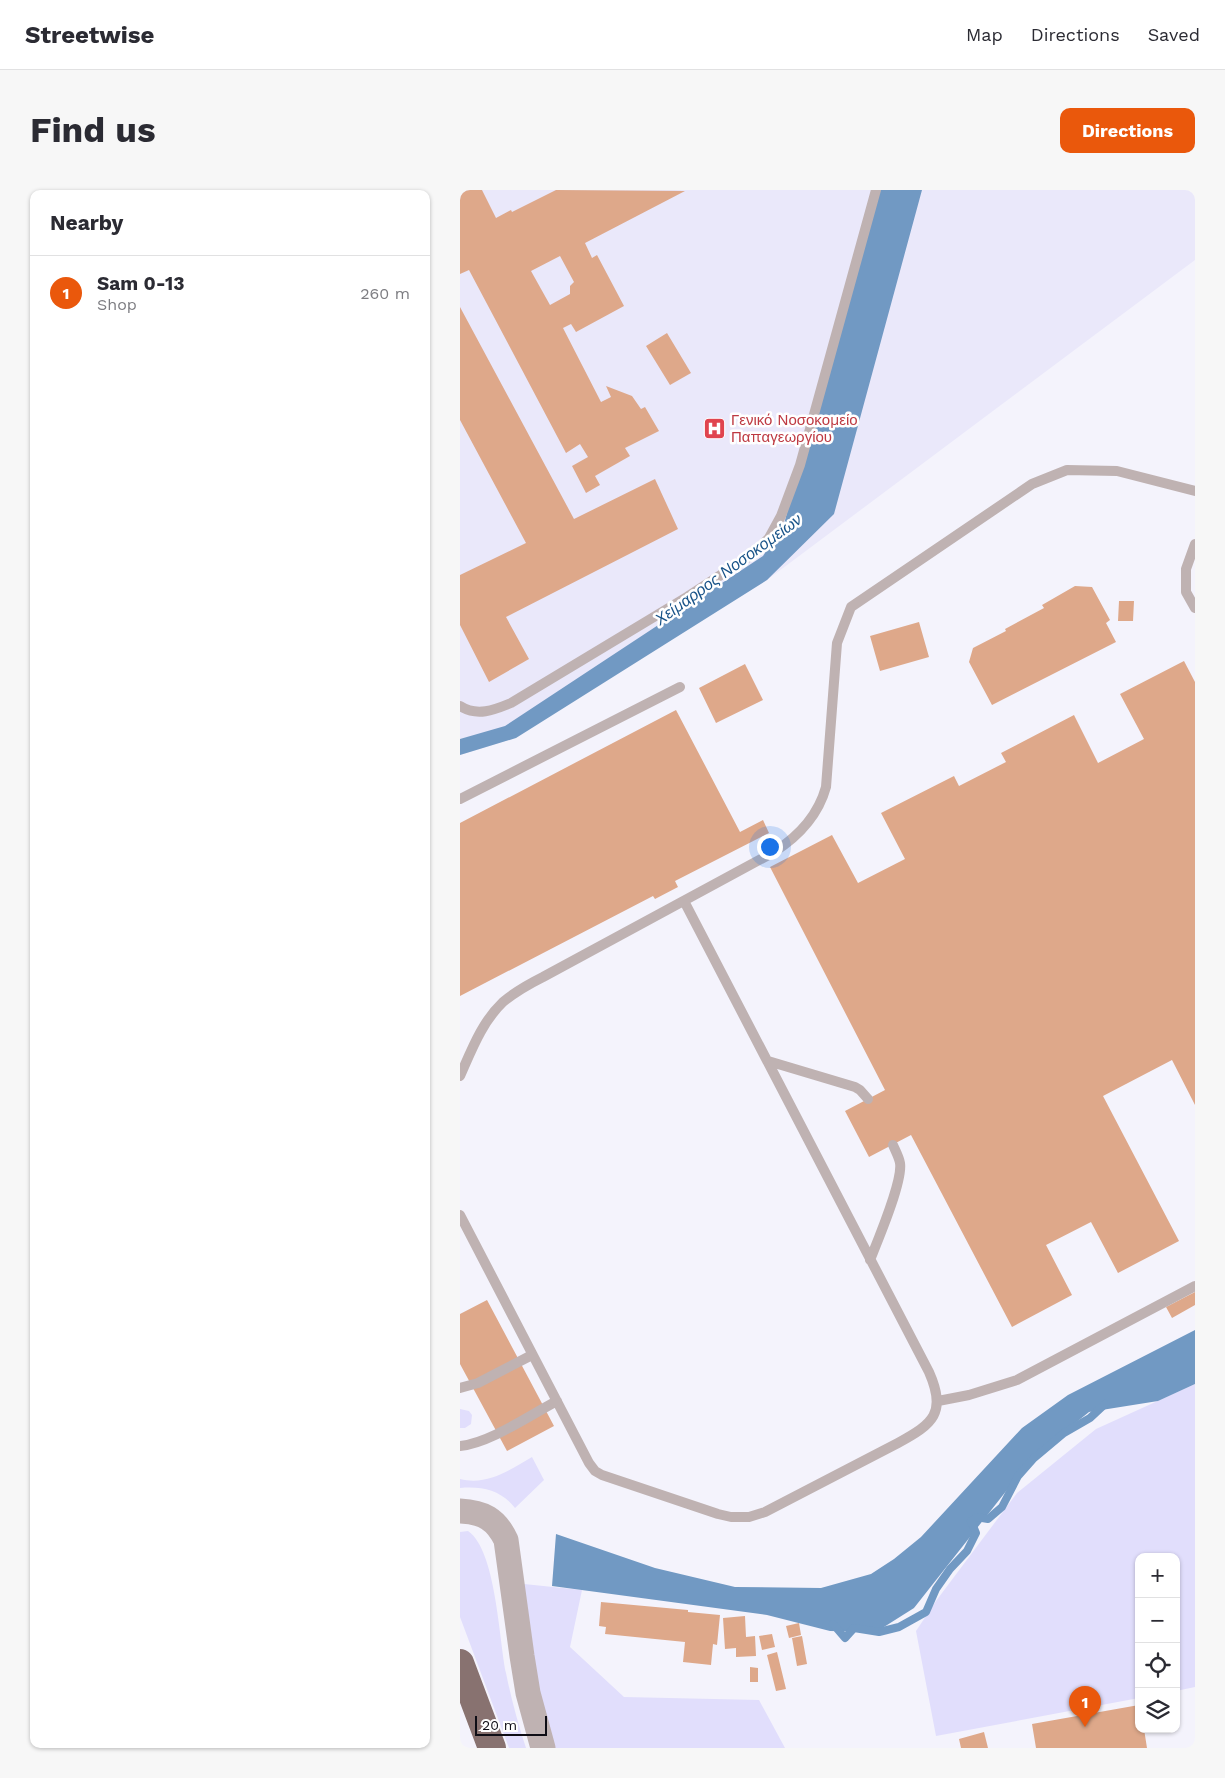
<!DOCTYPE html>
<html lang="en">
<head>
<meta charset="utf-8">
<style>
  :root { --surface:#fff; --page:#f7f7f7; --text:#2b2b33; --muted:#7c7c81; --line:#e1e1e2; --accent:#ea580c }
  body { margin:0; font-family:"Work Sans",sans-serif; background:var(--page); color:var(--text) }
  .controls { position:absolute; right:15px; bottom:15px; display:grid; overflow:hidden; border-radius:10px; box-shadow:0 1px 4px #0004 }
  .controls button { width:45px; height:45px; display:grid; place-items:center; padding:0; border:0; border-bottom:1px solid var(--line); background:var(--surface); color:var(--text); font:25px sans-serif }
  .scale { position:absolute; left:15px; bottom:12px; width:72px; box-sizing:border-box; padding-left:5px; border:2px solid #0e0d15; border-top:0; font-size:14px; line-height:18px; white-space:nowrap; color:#0e0d15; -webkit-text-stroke:4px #fff; paint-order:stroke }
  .you { position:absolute; left:309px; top:656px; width:18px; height:18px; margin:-12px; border:4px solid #fff; border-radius:50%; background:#1a73e8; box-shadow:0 0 0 8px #1a73e833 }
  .badge { display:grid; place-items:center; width:32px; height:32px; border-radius:50%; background:var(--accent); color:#fff; font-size:16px; font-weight:700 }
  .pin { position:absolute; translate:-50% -41px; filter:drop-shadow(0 1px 2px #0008) }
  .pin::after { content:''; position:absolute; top:26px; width:18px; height:15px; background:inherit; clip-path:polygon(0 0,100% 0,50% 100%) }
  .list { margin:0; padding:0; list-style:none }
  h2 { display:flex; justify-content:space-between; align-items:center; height:65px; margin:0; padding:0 20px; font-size:21px }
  h2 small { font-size:16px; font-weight:400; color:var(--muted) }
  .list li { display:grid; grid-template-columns:32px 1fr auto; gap:15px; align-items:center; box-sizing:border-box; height:75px; padding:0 20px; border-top:1px solid var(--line) }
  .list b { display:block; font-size:19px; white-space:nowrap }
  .list p { margin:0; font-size:16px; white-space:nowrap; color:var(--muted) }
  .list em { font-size:16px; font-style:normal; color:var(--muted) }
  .icon { flex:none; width:28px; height:28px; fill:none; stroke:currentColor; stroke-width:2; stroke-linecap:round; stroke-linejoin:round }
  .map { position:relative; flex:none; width:735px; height:1558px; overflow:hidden; border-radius:10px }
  header { display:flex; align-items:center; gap:30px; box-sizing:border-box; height:70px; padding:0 25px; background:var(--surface); border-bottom:1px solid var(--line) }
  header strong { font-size:24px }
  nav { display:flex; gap:28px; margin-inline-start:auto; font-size:18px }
  .intro { display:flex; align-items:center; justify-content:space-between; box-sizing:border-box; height:120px; padding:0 30px }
  h1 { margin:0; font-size:35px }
  .button { padding:12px 22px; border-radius:10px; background:var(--accent); color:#fff; font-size:18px; font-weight:700 }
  main { display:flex; gap:30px; padding:0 30px }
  aside { flex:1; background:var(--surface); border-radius:10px; box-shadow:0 1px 4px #0004 }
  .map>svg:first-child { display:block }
  .built { fill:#eae8fa }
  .green { fill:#e1defc }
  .water { fill:#7199c3 }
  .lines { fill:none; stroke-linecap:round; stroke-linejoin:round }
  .stream { stroke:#7199c3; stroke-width:8 }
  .building { fill:#dea88a; fill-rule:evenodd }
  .service { stroke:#bfb2b2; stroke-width:10 }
  .tertiary { stroke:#bfb2b2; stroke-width:25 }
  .trunk { stroke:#887270; stroke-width:28 }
  .labels { text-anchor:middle; stroke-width:5; stroke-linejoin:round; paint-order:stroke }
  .health-label { font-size:15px; fill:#be3a42; stroke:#fff; text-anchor:start }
  .water-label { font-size:16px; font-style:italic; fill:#185388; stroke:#fff }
</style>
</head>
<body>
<header>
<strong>Streetwise</strong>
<nav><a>Map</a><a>Directions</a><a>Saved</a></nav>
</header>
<div class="intro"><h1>Find us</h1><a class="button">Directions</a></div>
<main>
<aside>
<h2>Nearby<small></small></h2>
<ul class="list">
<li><span class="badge">1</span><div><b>Sam 0-13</b><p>Shop</p></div><em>260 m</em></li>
</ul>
</aside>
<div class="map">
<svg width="735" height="1558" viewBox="0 0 735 1558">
  <rect width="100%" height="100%" fill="#f4f3fc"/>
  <path class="built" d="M0,0H735V70L307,390L52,549L0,565Z"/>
  <path class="green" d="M735,1194V1497L716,1501V1367H679V1508L476,1546L456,1441L476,1411L557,1303L636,1239Z
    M0,1219L9,1221L12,1225L11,1234L5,1238H0Z
    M72,1267L84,1290L55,1318C41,1300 22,1296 0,1298V1289C27,1296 50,1280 72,1267Z
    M8,1341C36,1360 39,1449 46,1483C51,1508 58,1534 66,1558H49L0,1427V1342Z
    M64,1394L122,1400L110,1457L164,1507L299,1510L325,1558H93L83,1530Z"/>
  <path class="water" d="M413,0H462L374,324L307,390L56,548L0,565V549L45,536L303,366L324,334Z
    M735,1140V1194L698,1211L629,1222L573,1267L454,1418L416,1442L370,1441L307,1425L92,1396L96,1344L195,1378L275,1397L361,1398L411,1384L434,1369L461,1347L562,1238L608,1205Z"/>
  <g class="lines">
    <path class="stream" d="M516,1327L528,1329L542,1317L558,1286L573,1269L604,1243L630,1228L645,1214
      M373,1434L385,1448L394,1438L419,1442L439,1437L466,1422L476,1399L490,1379L507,1361L516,1343L511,1331"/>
  </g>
  <path class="building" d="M0,0H22L36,28L51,20L52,22L96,0L225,1L125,53L132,68L137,65L164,116L116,142L111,134L103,138L141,212L151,207L146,196L172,206L181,219L185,217L199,241L165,258L170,266L135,286L140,295L126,303L112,276L128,267L120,254L106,263L9,80L0,84ZM100,66L114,92L110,96V104L90,115L71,81Z
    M0,117L114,329L195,289L218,339L46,427L69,469L29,492L0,435V385L66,353L0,230Z
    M207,143L231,183L210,195L186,156Z
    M615,396L632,397L650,430L646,433L656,452L532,515L509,472L513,458L546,441L545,439L584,418L582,415Z
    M659,411H674L673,431H658Z
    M459,432L469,467L420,481L410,446Z
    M724,471L735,492V915L712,870L643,906L719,1051L658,1083L631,1032L586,1055L612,1105L552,1137L451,945L409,967L385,921L425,900L310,677L372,645L398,693L445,669L421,623L494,586L499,596L546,572L541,563L614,525L638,573L684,549L660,504Z
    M285,474L303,510L256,533L239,498Z
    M216,520L280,642L303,630L309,643L215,691L218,697L195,709L193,706L0,806V633Z
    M735,1102V1115L712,1128L706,1117Z
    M27,1110L94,1236L47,1261L0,1174V1124Z
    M141,1412L228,1420V1422L260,1425L257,1455L253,1454L251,1475L223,1472L225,1452L145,1444L146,1437L139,1436Z
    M285,1426L286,1447L295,1446L296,1466L276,1467V1458L265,1459L263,1428Z
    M339,1433L341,1445L329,1448L326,1436Z
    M312,1444L315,1457L302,1460L299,1446Z
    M342,1446L347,1474L337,1476L332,1448Z
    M317,1462L326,1499L316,1501L307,1465Z
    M290,1477L298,1478V1492H290Z
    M679,1515V1539H684L687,1558H576L572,1534Z
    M524,1542L528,1558H501L499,1549Z"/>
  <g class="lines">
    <path class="service" d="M735,354L726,379V402L735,418
      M0,516C17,527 34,520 51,513L227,407L293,364L309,348L321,326L340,275L416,0
      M0,609L220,497
      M308,871L395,897L400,900L408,909
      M0,886C12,859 22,832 43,812C55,802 69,794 83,787L314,662C339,646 358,626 366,597L377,453L391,417L572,294L607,280L657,281L735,301
      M0,1025L129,1273L135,1281L142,1285L258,1324L271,1327H289L305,1322L438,1253C473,1234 487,1223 469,1182L224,711
      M410,1070C418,1050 443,991 440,973C439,967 435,960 433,955
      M0,1198L18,1193L72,1165
      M478,1211L509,1205L557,1190L735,1096
      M0,1256C30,1253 70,1225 97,1211"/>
    <path class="tertiary" d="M0,1321C23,1322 36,1329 46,1350L62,1466L68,1503L83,1558"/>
    <path class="trunk" d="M0,1473L32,1558"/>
  </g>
  <defs>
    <symbol id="hospital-square" viewBox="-11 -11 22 22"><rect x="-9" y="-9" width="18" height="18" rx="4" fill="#e0444e" stroke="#fff"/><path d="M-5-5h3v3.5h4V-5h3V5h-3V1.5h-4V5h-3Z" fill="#fff"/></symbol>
  </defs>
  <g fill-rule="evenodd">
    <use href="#hospital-square" x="242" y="226" width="25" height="25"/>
  </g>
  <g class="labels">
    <g class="health-label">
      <text x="271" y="235">Γενικό Νοσοκομείο<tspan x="271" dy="17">Παπαγεωργίου</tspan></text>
    </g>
    <g class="water-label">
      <text transform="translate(268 379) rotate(-36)" y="6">Χείμαρρος Νοσοκομείων</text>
    </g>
  </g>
</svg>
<div class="controls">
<button>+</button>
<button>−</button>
<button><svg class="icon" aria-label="locate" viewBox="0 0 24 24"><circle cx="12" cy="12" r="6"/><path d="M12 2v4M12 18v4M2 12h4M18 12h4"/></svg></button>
<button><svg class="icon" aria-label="layers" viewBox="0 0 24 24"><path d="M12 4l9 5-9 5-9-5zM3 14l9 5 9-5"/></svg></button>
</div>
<div class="scale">20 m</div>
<div class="you"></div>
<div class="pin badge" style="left:625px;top:1537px">1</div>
</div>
</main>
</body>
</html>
